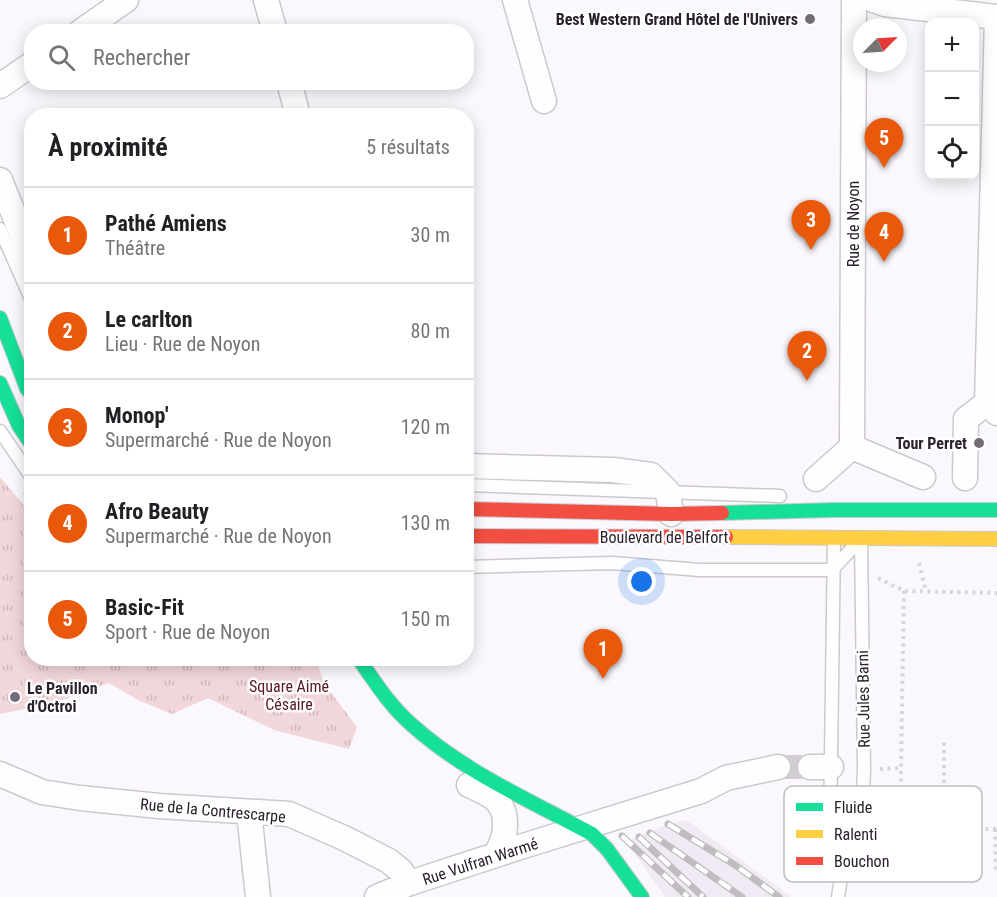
<!DOCTYPE html>
<html lang="fr">
<head>
<meta charset="utf-8">
<style>
  :root { --surface:#fff; --page:#f6f6f6; --text:#202124; --muted:#757577; --line:#e0e0e0; --accent:#ea580c }
  body { margin:0; font-family:"Roboto Condensed",sans-serif; background:var(--page); color:var(--text) }
  .controls { position:absolute; right:18px; top:18px; display:grid; overflow:hidden; border-radius:12px; box-shadow:0 3px 15px #0003 }
  .controls button { width:54px; height:54px; display:grid; place-items:center; padding:0; border:0; border-bottom:2px solid var(--line); background:var(--surface); color:var(--text); font:30px sans-serif }
  .compass { position:absolute; left:853px; top:18px; width:54px; height:54px; border-radius:50%; background:var(--surface); box-shadow:0 3px 15px #0003; rotate:66deg }
  .you { position:absolute; left:642px; top:582px; width:21px; height:21px; margin:-15px; border:4px solid #fff; border-radius:50%; background:#1a73e8; box-shadow:0 0 0 9px #1a73e833 }
  .badge { display:grid; place-items:center; width:39px; height:39px; border-radius:50%; background:var(--accent); color:#fff; font-size:20px; font-weight:700 }
  .pin { position:absolute; translate:-50% -50px; filter:drop-shadow(0 2px 3px #0008) }
  .pin::after { content:''; position:absolute; top:32px; width:21px; height:18px; background:inherit; clip-path:polygon(0 0,100% 0,50% 100%) }
  .list { margin:0; padding:0; list-style:none }
  h2 { display:flex; justify-content:space-between; align-items:center; height:78px; margin:0; padding:0 24px; font-size:26px }
  h2 small { font-size:20px; font-weight:400; color:var(--muted) }
  .list li { display:grid; grid-template-columns:39px 1fr auto; gap:18px; align-items:center; box-sizing:border-box; height:96px; padding:0 24px; border-top:2px solid var(--line) }
  .list b { display:block; font-size:22px; white-space:nowrap }
  .list p { margin:0; font-size:20px; white-space:nowrap; color:var(--muted) }
  .list em { font-size:20px; font-style:normal; color:var(--muted) }
  .icon { flex:none; width:33px; height:33px; fill:none; stroke:currentColor; stroke-width:2; stroke-linecap:round; stroke-linejoin:round }
  .map { position:relative; flex:none; width:997px; height:897px; overflow:hidden }
  .search { position:absolute; background:var(--surface); box-shadow:0 3px 15px #0003; left:24px; top:24px; width:450px; height:66px; display:flex; align-items:center; gap:15px; box-sizing:border-box; padding:0 21px; border-radius:24px; color:var(--muted); font-size:22px }
  .panel { position:absolute; background:var(--surface); box-shadow:0 3px 15px #0003; left:24px; top:108px; width:450px; height:558px; border-radius:24px }
  .map>svg:first-child { display:block }
  .built { fill:#f1e9f4 }
  .grass { fill:url(#grass-tufts) }
  .lines { fill:none; stroke-linecap:round; stroke-linejoin:round }
  .street-tunnel { stroke:#d1cdd3; stroke-width:24; stroke-dasharray:24 12; stroke-linecap:butt }
  .lane-casing { stroke:#cdc8d0; stroke-width:15 }
  .street-casing { stroke:#cdc8d0; stroke-width:27 }
  .fast-casing { stroke:#cdc8d0; stroke-width:16 }
  .slow-casing { stroke:#cdc8d0; stroke-width:16 }
  .jam-casing { stroke:#cdc8d0; stroke-width:16 }
  .path { stroke:#d8d5d9; stroke-width:4; stroke-dasharray:3 4.5; stroke-linecap:butt }
  .lane { stroke:#fefeff; stroke-width:12 }
  .street { stroke:#fefeff; stroke-width:24 }
  .fast { stroke:#16e098; stroke-width:14 }
  .slow { stroke:#ffcf43; stroke-width:14 }
  .jam { stroke:#f24e42; stroke-width:14 }
  .rail-casing { stroke:#bfbdbf; stroke-width:7 }
  .rail { stroke:#fff; stroke-width:4.5; stroke-dasharray:14; stroke-linecap:butt }
  .poi-dot { fill:#736c76; stroke:#fff; stroke-width:2 }
  .labels { text-anchor:middle; stroke-width:5; stroke-linejoin:round; paint-order:stroke }
  .poi-label { font-size:16px; font-weight:bold; fill:#2a212d; stroke:#fff; text-anchor:end }
  .street-label { font-size:16px; fill:#2a212d; stroke:#fff }
  .park-label { font-size:16px; fill:#591721; stroke:#fff }
  .key { fill:#fff; stroke:#bfbcc0; stroke-width:1.5 }
  .key-label { font-size:16px; fill:#2a212d }
</style>
</head>
<body>
<div class="map">
<svg width="997" height="897" viewBox="0 0 997 897">
  <defs>
    <pattern id="grass-tufts" width="24" height="20" patternUnits="userSpaceOnUse" patternTransform="scale(1.5)"><rect width="24" height="20" fill="#f2d7da"/><path d="M3 7l-1-3M5 7V3M7 7l1-3M15 17l-1-3M17 17v-4M19 17l1-3" fill="none" stroke="#d0b8bb"/></pattern>
  </defs>
  <rect width="100%" height="100%" fill="#fbf8fd"/>
  <path class="built" d="M687,820L790,896L791,897H665L628,844L634,838L668,824Z"/>
  <path class="grass" d="M0,477L31,514L32,658L316,659L324,683L357,727L349,749L274,730L208,698L172,714L140,701L109,683L55,703L0,714Z"/>
  <g class="lines">
    <path class="street-tunnel" d="M778,767H810"/>
    <defs>
      <path id="lane" d="M0,229L32,301
        M0,431L32,478
        M466,485L780,496
        M834,539L830,831L845,854
        M466,567L612,563L700,570H832L857,543
        M838,897L845,854L861,834L864,770L861,538"/>
      <path id="street" d="M266,0L275,32
        M515,0L544,101
        M873,0L885,4L997,17
        M997,17L987,403L997,413
        M80,32L126,0
        M289,82L298,116
        M0,86L32,64
        M0,180L32,259
        M852,447L923,477
        M466,466L613,470L651,475L668,492L671,514
        M965,478L966,419L987,403
        M816,479L852,447L854,0
        M810,767H831
        M0,774L42,792L80,798L159,806L289,814L344,838L389,861L400,870L410,883
        M469,785C477,789 487,793 494,798C511,812 506,840 495,855
        M249,812L258,897
        M377,897L410,883L520,847L701,791L726,778L778,767"/>
      <path id="fast" d="M0,318L27,389L32,395
        M0,383L19,426L32,445
        M722,513L833,510H997
        M358,658C375,682 390,706 412,725C464,772 531,801 592,834L607,849L642,897"/>
      <path id="slow" d="M726,537L997,539"/>
      <path id="jam" d="M466,509L671,514L722,513
        M466,536L726,537"/>
    </defs>
    <use href="#lane" class="lane-casing"/>
    <use href="#street" class="street-casing"/>
    <use href="#fast" class="fast-casing"/>
    <use href="#slow" class="slow-casing"/>
    <use href="#jam" class="jam-casing"/>
    <path class="path" d="M24,492L32,500
      M919,563L926,591
      M878,578L904,591L997,593
      M904,591L900,828L997,829
      M880,769L901,768
      M944,828V741
      M995,829L996,871"/>
    <use href="#lane" class="lane"/>
    <use href="#street" class="street"/>
    <use href="#fast" class="fast"/>
    <use href="#slow" class="slow"/>
    <use href="#jam" class="jam"/>
    <defs>
      <path id="rail" d="M668,824L735,865L779,897
        M650,833L742,897
        M622,836L688,897
        M639,837L703,897"/>
    </defs>
    <use href="#rail" class="rail-casing"/>
    <use href="#rail" class="rail"/>
  </g>
  <g class="poi-dot">
    <circle cx="810" cy="19" r="6"/>
    <circle cx="979" cy="443" r="6"/>
    <circle cx="15" cy="697" r="6"/>
  </g>
  <g class="labels">
    <g class="poi-label">
      <text x="798" y="25">Best Western Grand Hôtel de l'Univers</text>
      <text x="967" y="449">Tour Perret</text>
      <text x="27" y="694" text-anchor="start">Le Pavillon<tspan x="27" dy="18">d'Octroi</tspan></text>
    </g>
    <g class="street-label">
      <text transform="translate(853 224) rotate(-90)" y="6">Rue de Noyon</text>
      <text x="664" y="543">Boulevard de Belfort</text>
      <text transform="translate(863 699) rotate(-91)" y="6">Rue Jules Barni</text>
      <text transform="translate(213 810) rotate(5)" y="6">Rue de la Contrescarpe</text>
      <text transform="translate(480 861) rotate(-18)" y="6">Rue Vulfran Warmé</text>
    </g>
    <g class="park-label">
      <text x="289" y="692">Square Aimé<tspan x="289" dy="18">Césaire</tspan></text>
    </g>
  </g>
  <rect x="784" y="786" width="198" height="96" rx="9" class="key"/>
  <rect x="796" y="803" width="27" height="8" fill="#16e098"/>
  <rect x="796" y="830" width="27" height="8" fill="#ffcf43"/>
  <rect x="796" y="857" width="27" height="8" fill="#f24e42"/>
  <g class="key-label">
    <text x="834" y="813">Fluide</text>
    <text x="834" y="840">Ralenti</text>
    <text x="834" y="867">Bouchon</text>
  </g>
</svg>
<div class="controls">
<button>+</button>
<button>−</button>
<button><svg class="icon" aria-label="locate" viewBox="0 0 24 24"><circle cx="12" cy="12" r="6"/><path d="M12 2v4M12 18v4M2 12h4M18 12h4"/></svg></button>
</div>
<svg class="compass" viewBox="-18 -18 36 36"><path d="M0-13l5 13h-10z" fill="#e53935"/><path d="M0 13l5-13h-10z" fill="#757577"/></svg>
<div class="you"></div>
<div class="pin badge" style="left:603px;top:679px">1</div>
<div class="pin badge" style="left:807px;top:381px">2</div>
<div class="pin badge" style="left:811px;top:250px">3</div>
<div class="pin badge" style="left:884px;top:262px">4</div>
<div class="pin badge" style="left:884px;top:168px">5</div>
<div class="search"><svg class="icon" aria-label="search" viewBox="0 0 24 24"><circle cx="10" cy="10" r="6"/><path d="M15 15l6 6"/></svg>Rechercher</div>
<section class="panel">
<h2>À proximité<small>5 résultats</small></h2>
<ul class="list">
<li><span class="badge">1</span><div><b>Pathé Amiens</b><p>Théâtre</p></div><em>30 m</em></li>
<li><span class="badge">2</span><div><b>Le carlton</b><p>Lieu · Rue de Noyon</p></div><em>80 m</em></li>
<li><span class="badge">3</span><div><b>Monop'</b><p>Supermarché · Rue de Noyon</p></div><em>120 m</em></li>
<li><span class="badge">4</span><div><b>Afro Beauty</b><p>Supermarché · Rue de Noyon</p></div><em>130 m</em></li>
<li><span class="badge">5</span><div><b>Basic-Fit</b><p>Sport · Rue de Noyon</p></div><em>150 m</em></li>
</ul>
</section>
</div>
</body>
</html>
